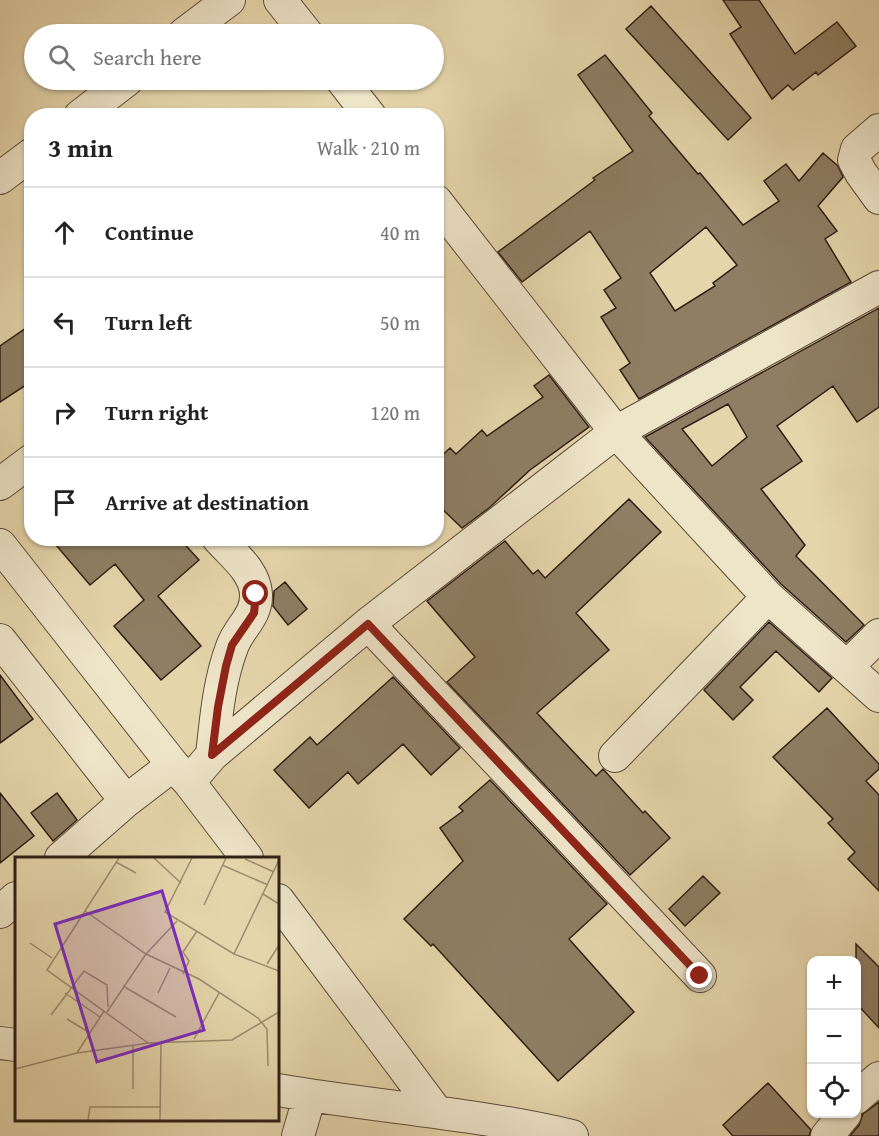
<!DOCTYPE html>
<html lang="en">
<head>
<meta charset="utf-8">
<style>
  :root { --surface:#fff; --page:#f2f2f2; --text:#222; --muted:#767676; --line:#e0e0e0 }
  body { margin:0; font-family:"Gentium Book Plus",serif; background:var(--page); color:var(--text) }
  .controls { position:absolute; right:18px; bottom:18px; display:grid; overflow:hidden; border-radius:12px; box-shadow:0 2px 4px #0004 }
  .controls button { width:54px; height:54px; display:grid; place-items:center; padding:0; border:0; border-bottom:2px solid var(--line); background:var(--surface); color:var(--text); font:30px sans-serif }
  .stop { position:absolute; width:18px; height:18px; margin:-14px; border:4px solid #8f2418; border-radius:50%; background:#fff }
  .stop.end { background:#8f2418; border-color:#fff; box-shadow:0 2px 6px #0008 }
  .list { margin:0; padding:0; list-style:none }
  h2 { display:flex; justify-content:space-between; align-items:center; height:78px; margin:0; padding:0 24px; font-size:26px }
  h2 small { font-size:20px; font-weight:400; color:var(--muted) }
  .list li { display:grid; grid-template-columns:39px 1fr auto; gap:18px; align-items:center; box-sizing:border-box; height:90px; padding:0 24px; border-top:2px solid var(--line) }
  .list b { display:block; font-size:22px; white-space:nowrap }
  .list em { font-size:20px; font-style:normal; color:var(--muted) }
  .icon { flex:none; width:33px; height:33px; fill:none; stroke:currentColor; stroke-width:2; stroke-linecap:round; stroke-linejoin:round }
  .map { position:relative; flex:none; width:879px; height:1136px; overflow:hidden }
  .search { position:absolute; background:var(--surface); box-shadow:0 2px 4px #0004; left:24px; top:24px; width:420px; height:66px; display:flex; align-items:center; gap:15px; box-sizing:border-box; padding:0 21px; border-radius:33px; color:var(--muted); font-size:22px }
  .panel { position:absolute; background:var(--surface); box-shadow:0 2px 4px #0004; left:24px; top:108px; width:420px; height:438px; border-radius:24px }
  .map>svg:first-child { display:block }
  .building { fill:#8e7e63; stroke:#2f1f16; stroke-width:1.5; fill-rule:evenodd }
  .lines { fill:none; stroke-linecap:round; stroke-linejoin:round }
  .minor-casing { stroke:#5c4c3b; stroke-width:34 }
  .minor { stroke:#eee4c8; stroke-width:32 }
  .route { stroke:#8f2418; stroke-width:8 }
  .inset-road { fill:none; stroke:#9c8c6f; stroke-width:1.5 }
  .view { fill:#7b2cbf; fill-opacity:0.15; stroke:#7b2cbf; stroke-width:3 }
  .inset-edge { fill:none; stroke:#2f1f16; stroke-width:3 }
</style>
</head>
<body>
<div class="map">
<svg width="879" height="1136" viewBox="0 0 879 1136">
  <rect width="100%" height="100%" fill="#e5d5ab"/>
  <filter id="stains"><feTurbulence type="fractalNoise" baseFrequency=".00333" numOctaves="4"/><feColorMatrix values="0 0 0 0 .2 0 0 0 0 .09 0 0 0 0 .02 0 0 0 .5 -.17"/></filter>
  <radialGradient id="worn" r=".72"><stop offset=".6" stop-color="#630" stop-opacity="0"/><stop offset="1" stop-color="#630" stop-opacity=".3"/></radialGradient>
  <path class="building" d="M723,0H759L795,54L837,22L856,46L818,75L816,72L793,90L788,85L772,99L730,34L741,27Z
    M651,6L751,118L728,140L626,29Z
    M605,55L652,113L649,116L698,174L700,173L743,225L779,201L764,181L786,164L799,181L823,153L838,166L843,177L818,206L837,231L825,239L851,282L639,399L620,370L630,363L601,317L616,308L604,290L621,278L590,231L522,282L498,252L595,180L593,178L633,151L578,75ZM706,227L737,265L713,283L715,286L675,311L650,273Z
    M879,308V407L857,422L833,386L777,426L802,461L761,489L805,545L796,556L864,625L846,642L781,584L645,437ZM728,404L747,437L712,466L682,429Z
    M32,324V381L0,402V346Z
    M549,375L589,427L530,470L489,508L462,528L436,503V461L450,448L456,454L482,430L487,436L543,397L534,386Z
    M629,499L661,532L576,613L609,650L537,713L596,776L603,769L643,813L645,811L670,838L630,875L447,682L475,657L427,601L505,541L533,574L538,570L545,578Z
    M50,538H179L199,560L158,596L201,646L161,680L114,626L144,600L115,564L90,585Z
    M285,582L307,609L288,625L273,606L274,591Z
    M769,622L832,678L819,692L776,651L740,687L753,700L733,720L704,690Z
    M0,675L33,719L0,743Z
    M393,677L460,748L431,775L403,744L358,784L348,772L309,808L274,770L310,737L317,745Z
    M827,708L879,764V769L866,781L879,795V891L848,859L855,852L828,823L833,819L773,757Z
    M490,780L607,904L569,939L634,1012L558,1081L433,944L431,946L404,919L463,861L440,828L463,811L459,807Z
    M0,793L34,836L0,863Z
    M57,793L77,820L53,841L31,813Z
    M703,876L720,893L685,926L669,909Z
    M856,944L879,967V1028L856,1003Z
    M768,1083L811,1130L809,1136H733L723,1125Z
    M879,1102V1136H850L859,1125L863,1114Z"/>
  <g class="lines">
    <defs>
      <path id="minor" d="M280,0L307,34
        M184,34L229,0
        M342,80L370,116
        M80,116L127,80
        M879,130L857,149L854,160L861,173L879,198
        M0,178L32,154
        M436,201L616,432L768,597L879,696
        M0,484L32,460
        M0,545L173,765L189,782L247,858
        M368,624L700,976
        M0,640L126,801
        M847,667L879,635
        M212,755C216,719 219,681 232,647C239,627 257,617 256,594C255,571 232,554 218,538
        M615,756L768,597
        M189,782L212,755L368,624L616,432L879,287
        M61,858L126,801L173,765
        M278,900L436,1111
        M0,912L16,898
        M0,1043L16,1045
        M278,1090C376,1107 475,1113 572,1136
        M856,1098L879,1078
        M298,1136L310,1095
        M827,1136L845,1114"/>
    </defs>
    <use href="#minor" class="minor-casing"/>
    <use href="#minor" class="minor"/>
  </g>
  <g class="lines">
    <path class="route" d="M256,594L254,613L232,645L226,666L218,707L212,755L368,624L700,976"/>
  </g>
  <g transform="translate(15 857)">
    <rect width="264" height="264" fill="#e5d5ab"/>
    <path class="inset-road" d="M104,1L32,113L133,186M139,1L166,26M177,1L150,55L219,97L264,114M230,2L259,15M101,5L121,16M207,8L253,28M248,37L264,47M189,48L211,1M70,54L131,97L184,122L243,161L252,172L253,209M15,86L37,101M219,97L264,3M252,107L264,88M168,117L174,104L168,95L182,74M108,129L161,160M50,136L85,160M143,136L155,111M92,155L131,97L162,64M36,158L69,114L92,128L93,150M52,162L75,176M179,182L204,136M118,189V232M62,196L89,154M0,212L62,196L134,186L217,183L264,155M73,263L75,250H146M145,263L146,185"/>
    <path class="view" d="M147,34L189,173L82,205L40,67Z"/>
    <rect width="264" height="264" class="inset-edge"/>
  </g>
  <rect width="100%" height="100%" filter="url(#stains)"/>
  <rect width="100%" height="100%" fill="url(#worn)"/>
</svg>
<div class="controls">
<button>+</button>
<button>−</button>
<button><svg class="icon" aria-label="locate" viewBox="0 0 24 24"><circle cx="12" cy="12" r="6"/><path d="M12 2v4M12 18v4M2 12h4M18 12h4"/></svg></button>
</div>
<div class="stop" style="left:256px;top:594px"></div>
<div class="stop end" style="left:700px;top:976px"></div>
<div class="search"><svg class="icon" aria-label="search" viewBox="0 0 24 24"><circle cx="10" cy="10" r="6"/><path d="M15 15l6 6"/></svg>Search here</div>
<section class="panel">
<h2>3 min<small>Walk · 210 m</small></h2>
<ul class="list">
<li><svg class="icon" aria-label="ahead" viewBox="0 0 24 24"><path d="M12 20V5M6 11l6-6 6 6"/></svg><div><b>Continue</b></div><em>40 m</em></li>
<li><svg class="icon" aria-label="left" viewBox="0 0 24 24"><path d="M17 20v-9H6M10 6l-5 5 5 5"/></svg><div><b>Turn left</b></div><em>50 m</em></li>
<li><svg class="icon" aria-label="right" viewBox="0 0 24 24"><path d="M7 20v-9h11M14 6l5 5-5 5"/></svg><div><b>Turn right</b></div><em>120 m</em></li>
<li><svg class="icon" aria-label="arrive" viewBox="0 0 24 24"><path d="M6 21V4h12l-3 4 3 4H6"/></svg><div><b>Arrive at destination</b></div></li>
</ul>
</section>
</div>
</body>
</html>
